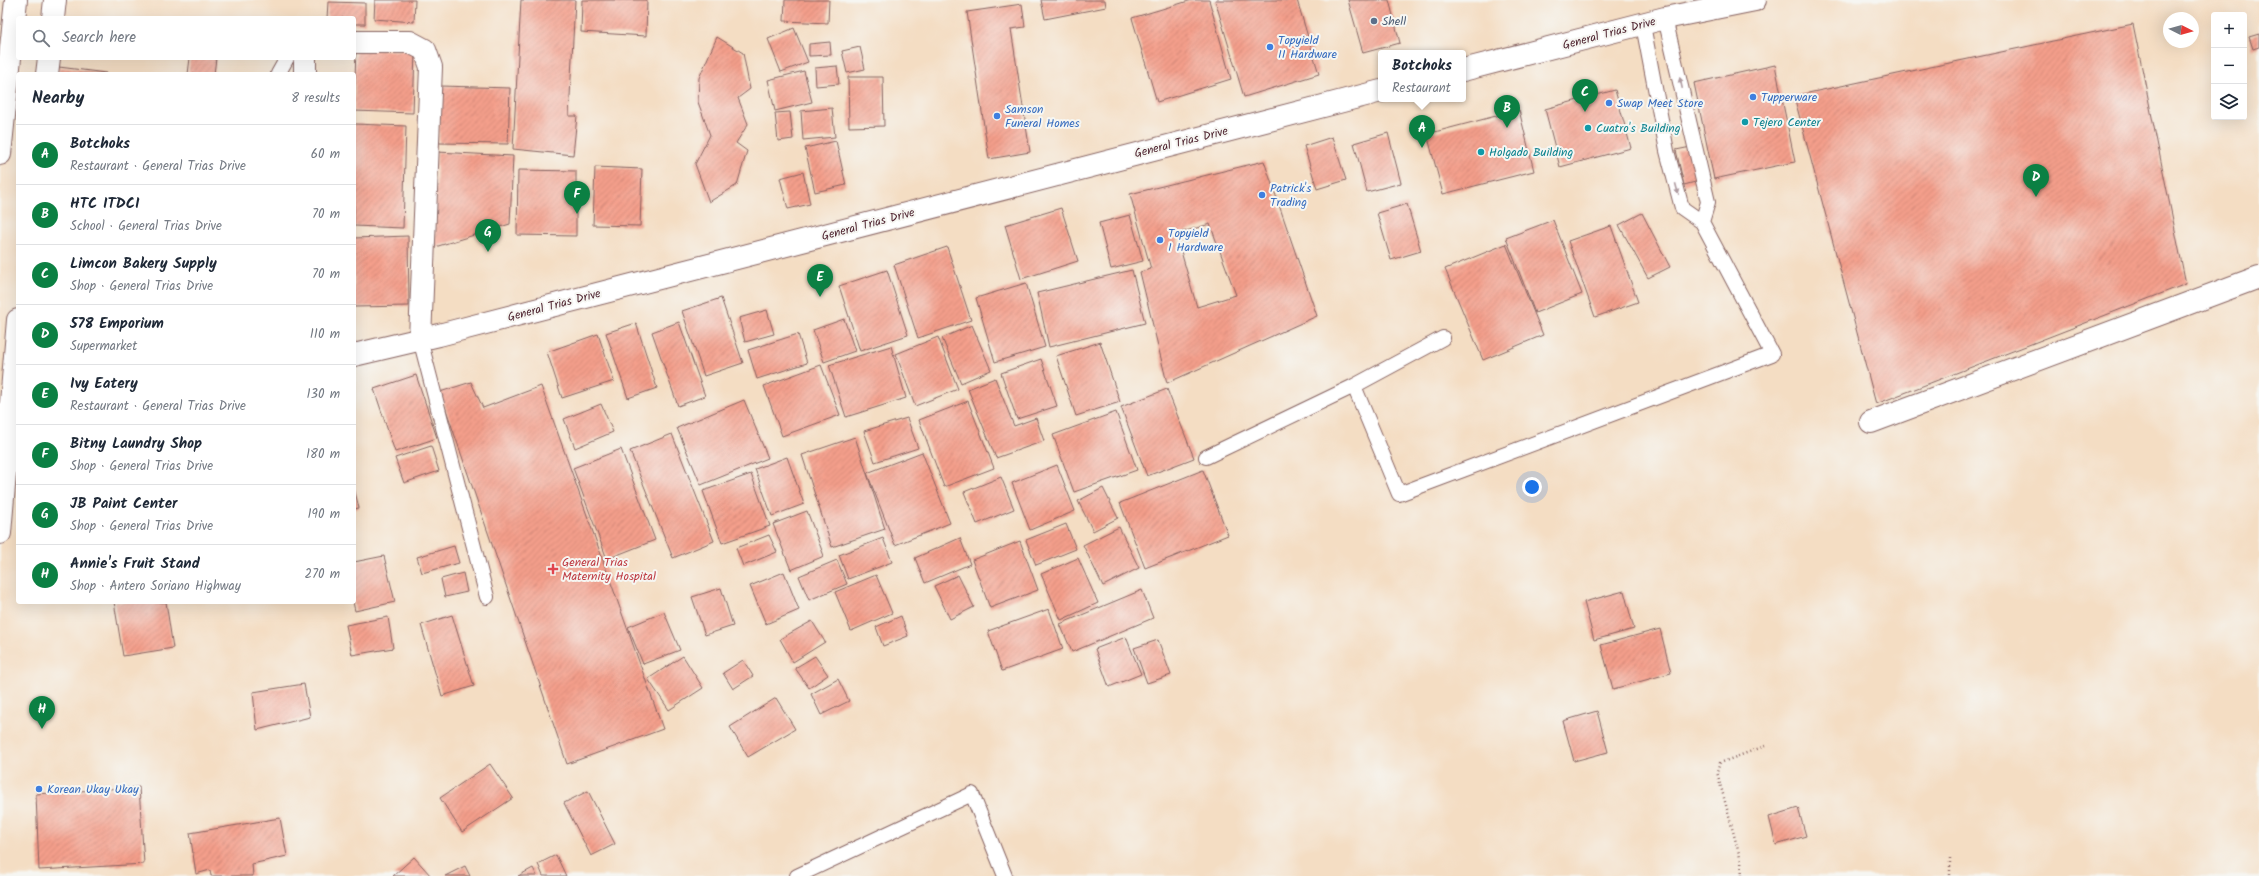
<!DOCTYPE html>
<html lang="en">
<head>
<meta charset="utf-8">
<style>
  :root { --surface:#fff; --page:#f6f6f7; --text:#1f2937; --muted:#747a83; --line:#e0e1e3; --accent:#0b8043 }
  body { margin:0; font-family:Kalam,sans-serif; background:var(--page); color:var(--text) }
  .controls { position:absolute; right:12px; top:12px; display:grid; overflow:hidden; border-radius:4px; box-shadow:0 4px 16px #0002 }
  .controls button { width:36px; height:36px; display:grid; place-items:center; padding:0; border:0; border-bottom:1px solid var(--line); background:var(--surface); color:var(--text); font:20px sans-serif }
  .compass { position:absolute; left:2163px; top:12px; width:36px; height:36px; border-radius:50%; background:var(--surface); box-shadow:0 4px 16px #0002; rotate:96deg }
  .you { position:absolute; left:1532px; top:487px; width:14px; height:14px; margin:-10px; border:3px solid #fff; border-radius:50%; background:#1a73e8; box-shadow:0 0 0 6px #1a73e833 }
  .badge { display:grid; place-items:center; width:26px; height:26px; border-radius:50%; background:var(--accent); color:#fff; font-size:13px; font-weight:700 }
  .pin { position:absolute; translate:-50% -33px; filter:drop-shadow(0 1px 2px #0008) }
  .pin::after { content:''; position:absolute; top:21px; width:14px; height:12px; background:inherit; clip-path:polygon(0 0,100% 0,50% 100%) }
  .popup { position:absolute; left:1378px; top:50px; width:88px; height:52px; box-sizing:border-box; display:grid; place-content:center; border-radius:4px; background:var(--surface); filter:drop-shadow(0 1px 3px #0005); font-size:13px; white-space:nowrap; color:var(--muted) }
  .popup b { font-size:15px; color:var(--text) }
  .popup::after { content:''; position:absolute; left:50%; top:100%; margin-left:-8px; border:8px solid transparent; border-top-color:var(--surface) }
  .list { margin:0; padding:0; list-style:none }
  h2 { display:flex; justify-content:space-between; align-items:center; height:52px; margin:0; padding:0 16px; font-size:17px }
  h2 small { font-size:13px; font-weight:400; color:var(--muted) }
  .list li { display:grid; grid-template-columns:26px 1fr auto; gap:12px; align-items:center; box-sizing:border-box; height:60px; padding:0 16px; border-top:1px solid var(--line) }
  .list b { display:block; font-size:15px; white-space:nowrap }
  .list p { margin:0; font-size:13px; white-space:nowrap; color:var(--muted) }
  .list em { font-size:13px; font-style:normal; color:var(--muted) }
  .icon { flex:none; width:22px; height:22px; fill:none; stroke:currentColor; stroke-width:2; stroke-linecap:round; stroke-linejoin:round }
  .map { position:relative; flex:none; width:2259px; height:876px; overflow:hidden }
  .search { position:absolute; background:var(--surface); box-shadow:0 4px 16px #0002; left:16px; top:16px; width:340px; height:44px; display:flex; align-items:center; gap:10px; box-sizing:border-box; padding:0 14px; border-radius:4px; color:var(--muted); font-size:15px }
  .panel { position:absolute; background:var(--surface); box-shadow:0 4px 16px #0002; left:16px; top:72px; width:340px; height:532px; border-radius:4px }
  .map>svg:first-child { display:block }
  .building { fill:url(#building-hatch); fill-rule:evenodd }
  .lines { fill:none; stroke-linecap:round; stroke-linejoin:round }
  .service-casing { stroke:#866260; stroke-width:16 }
  .minor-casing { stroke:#866260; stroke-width:24 }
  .secondary-casing { stroke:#866260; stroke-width:24 }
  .primary-casing { stroke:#866260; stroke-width:24 }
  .path { stroke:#866260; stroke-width:2.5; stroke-dasharray:1 3; stroke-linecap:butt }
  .service { stroke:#fff; stroke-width:14 }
  .minor { stroke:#fff; stroke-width:22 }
  .secondary { stroke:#fff; stroke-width:22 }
  .primary { stroke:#fff; stroke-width:22 }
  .oneway { fill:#ae9aa0 }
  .service-dot { fill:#5c6f8a; stroke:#f6f6f2; stroke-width:1.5 }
  .shop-dot { fill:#3f7fe0; stroke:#f6f6f2; stroke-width:1.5 }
  .culture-dot { fill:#0f9aa8; stroke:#f6f6f2; stroke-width:1.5 }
  .health-dot { fill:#e0444e; stroke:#f6f6f2; stroke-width:1.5 }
  .labels { text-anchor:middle; stroke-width:4; stroke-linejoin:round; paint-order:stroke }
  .service-label { font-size:12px; fill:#4e5e75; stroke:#f6f6f2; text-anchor:start }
  .street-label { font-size:12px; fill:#4a1f2b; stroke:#f6f6f2 }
  .shop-label { font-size:12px; fill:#366cbe; stroke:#f6f6f2; text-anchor:start }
  .culture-label { font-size:12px; fill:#0d838f; stroke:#f6f6f2; text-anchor:start }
  .health-label { font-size:12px; fill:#be3a42; stroke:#f6f6f2; text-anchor:start }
</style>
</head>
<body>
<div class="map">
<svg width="2259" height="876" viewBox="0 0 2259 876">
  <defs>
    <pattern id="building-hatch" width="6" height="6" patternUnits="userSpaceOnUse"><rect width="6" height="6" fill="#f49f8b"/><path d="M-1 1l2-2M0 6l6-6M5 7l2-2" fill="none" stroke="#c88172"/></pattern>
  </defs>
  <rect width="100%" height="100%" fill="#f6f6f2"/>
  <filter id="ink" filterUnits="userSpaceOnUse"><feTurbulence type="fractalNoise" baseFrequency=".025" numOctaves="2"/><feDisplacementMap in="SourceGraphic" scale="8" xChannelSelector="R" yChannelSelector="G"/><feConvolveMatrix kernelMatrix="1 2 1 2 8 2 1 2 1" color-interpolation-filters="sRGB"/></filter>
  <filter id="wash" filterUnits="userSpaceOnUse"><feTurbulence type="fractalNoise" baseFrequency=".012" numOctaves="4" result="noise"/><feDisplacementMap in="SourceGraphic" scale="16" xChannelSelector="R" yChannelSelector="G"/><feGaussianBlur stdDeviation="0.9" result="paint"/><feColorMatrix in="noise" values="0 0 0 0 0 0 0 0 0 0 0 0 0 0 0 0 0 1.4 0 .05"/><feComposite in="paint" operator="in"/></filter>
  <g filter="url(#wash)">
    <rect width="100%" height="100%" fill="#f4ddc3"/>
    <g id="blocks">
      <path class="building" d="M375,0H415L414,22L374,19Z
        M521,0H575L569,116H577L573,155L513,149Z
        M582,0H647L646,36L581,32Z
        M785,0H829L828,23L784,21Z
        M1041,0H1105L1106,7L1045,19Z
        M1192,0H1209L1231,79L1157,102L1132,18Z
        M1215,0H1297L1319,74L1244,97Z
        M1348,0H1389L1400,43L1363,53Z
        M328,2L365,3V24H354V18H327Z
        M1022,4L1025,27L1011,29L1030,152L989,159L967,12Z
        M2133,24L2186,284L1876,404L1794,96Z
        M794,28L808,62L781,72L768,39Z
        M2259,34V47L2253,49L2249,37Z
        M717,37L743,53L750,89L738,98L748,124L736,143L747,151L737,185L709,202L695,164L710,135L698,102L699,78Z
        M830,42L831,55L809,56V44Z
        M860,47L865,69L847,73L842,51Z
        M356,49L415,51L413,113L354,111Z
        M190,58H216L214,74H188Z
        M1775,65L1795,162L1714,179L1694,83Z
        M837,66L839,84L816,86L815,68Z
        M59,67L106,73V74H58Z
        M804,71L812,102L775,111L768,80Z
        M848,77H883L884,126L849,127Z
        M441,86L510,88L508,144L439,143Z
        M1615,90L1631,148L1560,167L1545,109Z
        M832,108L835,137L803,140L801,111Z
        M1519,110L1534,171L1443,194L1427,134Z
        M790,112L793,139L778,141L775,113Z
        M354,124L406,126L403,228L354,226Z
        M1388,133L1401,183L1367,192L1354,143Z
        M1332,137L1346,180L1317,189L1304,146Z
        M836,141L846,185L815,192L805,148Z
        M1691,147L1699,181L1684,185L1676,150Z
        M437,152L513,156L510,224L435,247Z
        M1264,161L1317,316L1167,383L1140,272L1151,269L1130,194ZM1210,224L1236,295L1197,307L1176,234Z
        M595,167L642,169L640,226L593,225Z
        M518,170L576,171V236L517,235Z
        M803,172L810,204L788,209L780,178Z
        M1407,204L1421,251L1391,260L1377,213Z
        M1061,208L1078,261L1021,279L1005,225Z
        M1642,213L1670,267L1648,278L1619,225Z
        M1130,215L1143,261L1111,269L1099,223Z
        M1553,220L1582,294L1535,313L1506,238Z
        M1611,226L1638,302L1595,317L1568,241Z
        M408,236L409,306L354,307V238Z
        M1506,244L1543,335L1483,360L1445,269Z
        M947,247L971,320L918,338L894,265Z
        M887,270L908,335L860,351L839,286Z
        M1132,270L1145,323L1049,347L1037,293Z
        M1026,283L1045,347L995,362L976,298Z
        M721,298L743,363L704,376L682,311Z
        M767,310L774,334L745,342L739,318Z
        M844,319L855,351L824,362L813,330Z
        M679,322L705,396L678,406L652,332Z
        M636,323L657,388L628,398L606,333Z
        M972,325L991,370L961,383L942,338Z
        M598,334L614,381L562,398L547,352Z
        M798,334L807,363L757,379L748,350Z
        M938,337L958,389L915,406L896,354Z
        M1100,342L1120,402L1076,416L1056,356Z
        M891,346L906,398L846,417L829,365Z
        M1041,359L1057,406L1017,419L1001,373Z
        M821,365L840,415L782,436L764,386Z
        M416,375L437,438L395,452L374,389Z
        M995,378L1014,426L1036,418L1044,441L996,458L968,389Z
        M471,382L483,408L541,386L663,729L567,764L440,392Z
        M1167,389L1194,458L1147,476L1121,407Z
        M744,400L768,458L701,485L677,428Z
        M968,401L994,468L944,487L919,420Z
        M601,404L613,432L575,448L564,419Z
        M1116,412L1137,470L1074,492L1053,435Z
        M907,418L918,448L875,462L864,431Z
        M672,434L714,541L673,558L630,451Z
        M855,437L885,529L832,547L802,455Z
        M431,446L439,471L404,483L395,458Z
        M621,449L655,540L607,559L573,468Z
        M922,452L950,523L895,545L867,473Z
        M787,457L804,504L772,516L755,469Z
        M1057,465L1075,511L1030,530L1012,483Z
        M1203,470L1228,535L1145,568L1120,503Z
        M751,474L770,526L722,543L703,491Z
        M1001,477L1014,509L977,524L964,492Z
        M354,488L359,508L354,509Z
        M1103,488L1118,518L1093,531L1078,501Z
        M807,511L824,556L791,570L773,524Z
        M1066,524L1076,549L1036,565L1026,540Z
        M1119,527L1139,568L1103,586L1083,545Z
        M769,535L777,552L743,566L736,548Z
        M883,538L892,562L848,579L839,555Z
        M960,538L970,564L925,583L915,558Z
        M1020,541L1038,590L990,608L972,560Z
        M454,546L459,563L422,573L417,557Z
        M384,556L395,602L355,611L353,602L354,562Z
        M1078,558L1098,603L1061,620L1041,574Z
        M837,560L847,584L809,600L799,576Z
        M784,572L799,610L766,624L750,586Z
        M463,573L467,592L445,597L441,579Z
        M876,575L892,613L851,631L835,592Z
        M958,575L974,607L950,619L934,586Z
        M721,588L733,626L705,635L692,597Z
        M1142,590L1153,618L1072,652L1060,624Z
        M1624,591L1634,629L1594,640L1584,602Z
        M114,602H166L173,648L123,656Z
        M1049,609L1063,649L1002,671L988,631Z
        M664,612L680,650L643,664L628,627Z
        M452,615L474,686L442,696L421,625Z
        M901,616L908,636L883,646L876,627Z
        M388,617L393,648L352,655L346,625Z
        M812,621L825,642L793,662L780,639Z
        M1660,629L1671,673L1613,689L1601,645Z
        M1126,637L1141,674L1109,687L1095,649Z
        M1158,640L1171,675L1147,683L1134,648Z
        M683,656L703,688L669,710L648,679Z
        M815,656L828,675L809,688L795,668Z
        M743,660L753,676L733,689L723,673Z
        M838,679L849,701L821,715L811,694Z
        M304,684L310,717L257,730L253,692Z
        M776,698L795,729L748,757L730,727Z
        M1597,711L1608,752L1574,761L1563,721Z
        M490,764L513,798L462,832L440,798Z
        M139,787L144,864L39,870L36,794Z
        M588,791L615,844L591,856L564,803Z
        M1798,808L1806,836L1776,845L1769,817Z
        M280,818L287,856L252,864L253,876H211L210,870L196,874L190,833Z
        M556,855L566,876H543L538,864Z
        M414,857L431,876H393Z
        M465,866L470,876H445Z
        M533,868L537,876H518Z"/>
    </g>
  </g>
  <g filter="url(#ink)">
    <use href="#blocks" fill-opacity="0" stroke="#866260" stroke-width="1"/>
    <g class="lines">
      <defs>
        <path id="service" d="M1665,18L1708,202L1702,222
          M278,74L287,58
          M420,339L487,597
          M1354,386L1399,494L1772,354L1702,222L1682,208L1667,151L1643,25
          M1206,457L1354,386L1443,338
          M797,876L972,794L1005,876"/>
        <path id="minor" d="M354,42H410L425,50L431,67L420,339
          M305,74V58
          M1871,422L2259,277"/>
        <path id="secondary" d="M1463,70L1665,18L1755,0
          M354,355L439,335L1381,91"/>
        <path id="primary" d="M53,18L55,0
          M47,74L49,58
          M0,154L16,0
          M0,533L18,320"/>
      </defs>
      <use href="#service" class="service-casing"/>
      <use href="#minor" class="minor-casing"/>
      <use href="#secondary" class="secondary-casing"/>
      <use href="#primary" class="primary-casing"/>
      <path class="path" d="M1950,858V876
        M1742,876L1741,861L1717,772L1720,763L1765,746"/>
      <use href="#service" class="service"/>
      <use href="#minor" class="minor"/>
      <use href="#secondary" class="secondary"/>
      <use href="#primary" class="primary"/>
    </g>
    <defs><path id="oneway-solid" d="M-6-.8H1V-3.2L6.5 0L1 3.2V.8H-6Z"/></defs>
    <g class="oneway">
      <use href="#oneway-solid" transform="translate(1681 83) rotate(-103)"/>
      <use href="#oneway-solid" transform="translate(1677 189) rotate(75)"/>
    </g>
  </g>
  <circle class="service-dot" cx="1374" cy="21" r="4"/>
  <g class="shop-dot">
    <circle cx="1270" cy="47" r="4"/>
    <circle cx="1753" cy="97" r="4"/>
    <circle cx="1609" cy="103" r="4"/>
    <circle cx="997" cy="116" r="4"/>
    <circle cx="1262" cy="195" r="4"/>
    <circle cx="1160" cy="240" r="4"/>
    <circle cx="39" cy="789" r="4"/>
  </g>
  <g class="culture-dot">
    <circle cx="1745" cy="122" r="4"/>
    <circle cx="1588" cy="128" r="4"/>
    <circle cx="1481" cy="152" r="4"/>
  </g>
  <path class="health-dot" d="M551 563h4v4h4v4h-4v4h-4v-4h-4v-4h4z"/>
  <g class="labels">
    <g class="service-label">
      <text x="1382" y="25">Shell</text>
    </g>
    <g class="street-label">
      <text transform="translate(1609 33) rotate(-15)" y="4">General Trias Drive</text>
      <text transform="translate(1181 142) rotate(-14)" y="4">General Trias Drive</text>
      <text transform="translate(868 224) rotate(-15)" y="4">General Trias Drive</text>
      <text transform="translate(554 305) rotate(-15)" y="4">General Trias Drive</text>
    </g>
    <g class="shop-label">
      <text x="1278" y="44">Topyield<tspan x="1278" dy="14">II Hardware</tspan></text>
      <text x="1761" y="101">Tupperware</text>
      <text x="1617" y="107">Swap Meet Store</text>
      <text x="1005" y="113">Samson<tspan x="1005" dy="14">Funeral Homes</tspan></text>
      <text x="1270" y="192">Patrick's<tspan x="1270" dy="14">Trading</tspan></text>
      <text x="1168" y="237">Topyield<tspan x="1168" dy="14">I Hardware</tspan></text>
      <text x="47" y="793">Korean Ukay Ukay</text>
    </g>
    <g class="culture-label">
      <text x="1753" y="126">Tejero Center</text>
      <text x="1596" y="132">Cuatro's Building</text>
      <text x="1489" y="156">Holgado Building</text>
    </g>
    <g class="health-label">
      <text x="562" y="566">General Trias<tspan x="562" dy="14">Maternity Hospital</tspan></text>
    </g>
  </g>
</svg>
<div class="controls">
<button>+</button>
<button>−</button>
<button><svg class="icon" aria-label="layers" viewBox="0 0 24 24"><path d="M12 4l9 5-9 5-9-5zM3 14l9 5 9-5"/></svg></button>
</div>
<svg class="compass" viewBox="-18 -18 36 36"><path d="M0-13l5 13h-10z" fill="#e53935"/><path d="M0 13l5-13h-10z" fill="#747a83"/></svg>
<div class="you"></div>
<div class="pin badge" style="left:1422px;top:148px">A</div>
<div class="popup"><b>Botchoks</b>Restaurant</div>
<div class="pin badge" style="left:1507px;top:128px">B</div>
<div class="pin badge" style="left:1585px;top:112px">C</div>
<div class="pin badge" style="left:2036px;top:197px">D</div>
<div class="pin badge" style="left:820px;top:297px">E</div>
<div class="pin badge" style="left:577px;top:214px">F</div>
<div class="pin badge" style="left:488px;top:252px">G</div>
<div class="pin badge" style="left:42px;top:729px">H</div>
<div class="search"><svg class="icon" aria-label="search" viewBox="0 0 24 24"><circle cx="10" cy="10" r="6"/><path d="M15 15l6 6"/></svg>Search here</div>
<section class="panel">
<h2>Nearby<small>8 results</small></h2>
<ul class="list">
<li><span class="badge">A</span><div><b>Botchoks</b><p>Restaurant · General Trias Drive</p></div><em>60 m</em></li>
<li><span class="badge">B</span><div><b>HTC ITDCI</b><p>School · General Trias Drive</p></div><em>70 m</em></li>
<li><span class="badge">C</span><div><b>Limcon Bakery Supply</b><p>Shop · General Trias Drive</p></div><em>70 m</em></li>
<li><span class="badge">D</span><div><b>578 Emporium</b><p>Supermarket</p></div><em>110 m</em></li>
<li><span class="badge">E</span><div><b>Ivy Eatery</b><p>Restaurant · General Trias Drive</p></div><em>130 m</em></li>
<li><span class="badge">F</span><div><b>Bitny Laundry Shop</b><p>Shop · General Trias Drive</p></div><em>180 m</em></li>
<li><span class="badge">G</span><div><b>JB Paint Center</b><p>Shop · General Trias Drive</p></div><em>190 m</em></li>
<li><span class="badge">H</span><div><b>Annie's Fruit Stand</b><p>Shop · Antero Soriano Highway</p></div><em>270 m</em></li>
</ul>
</section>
</div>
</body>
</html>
